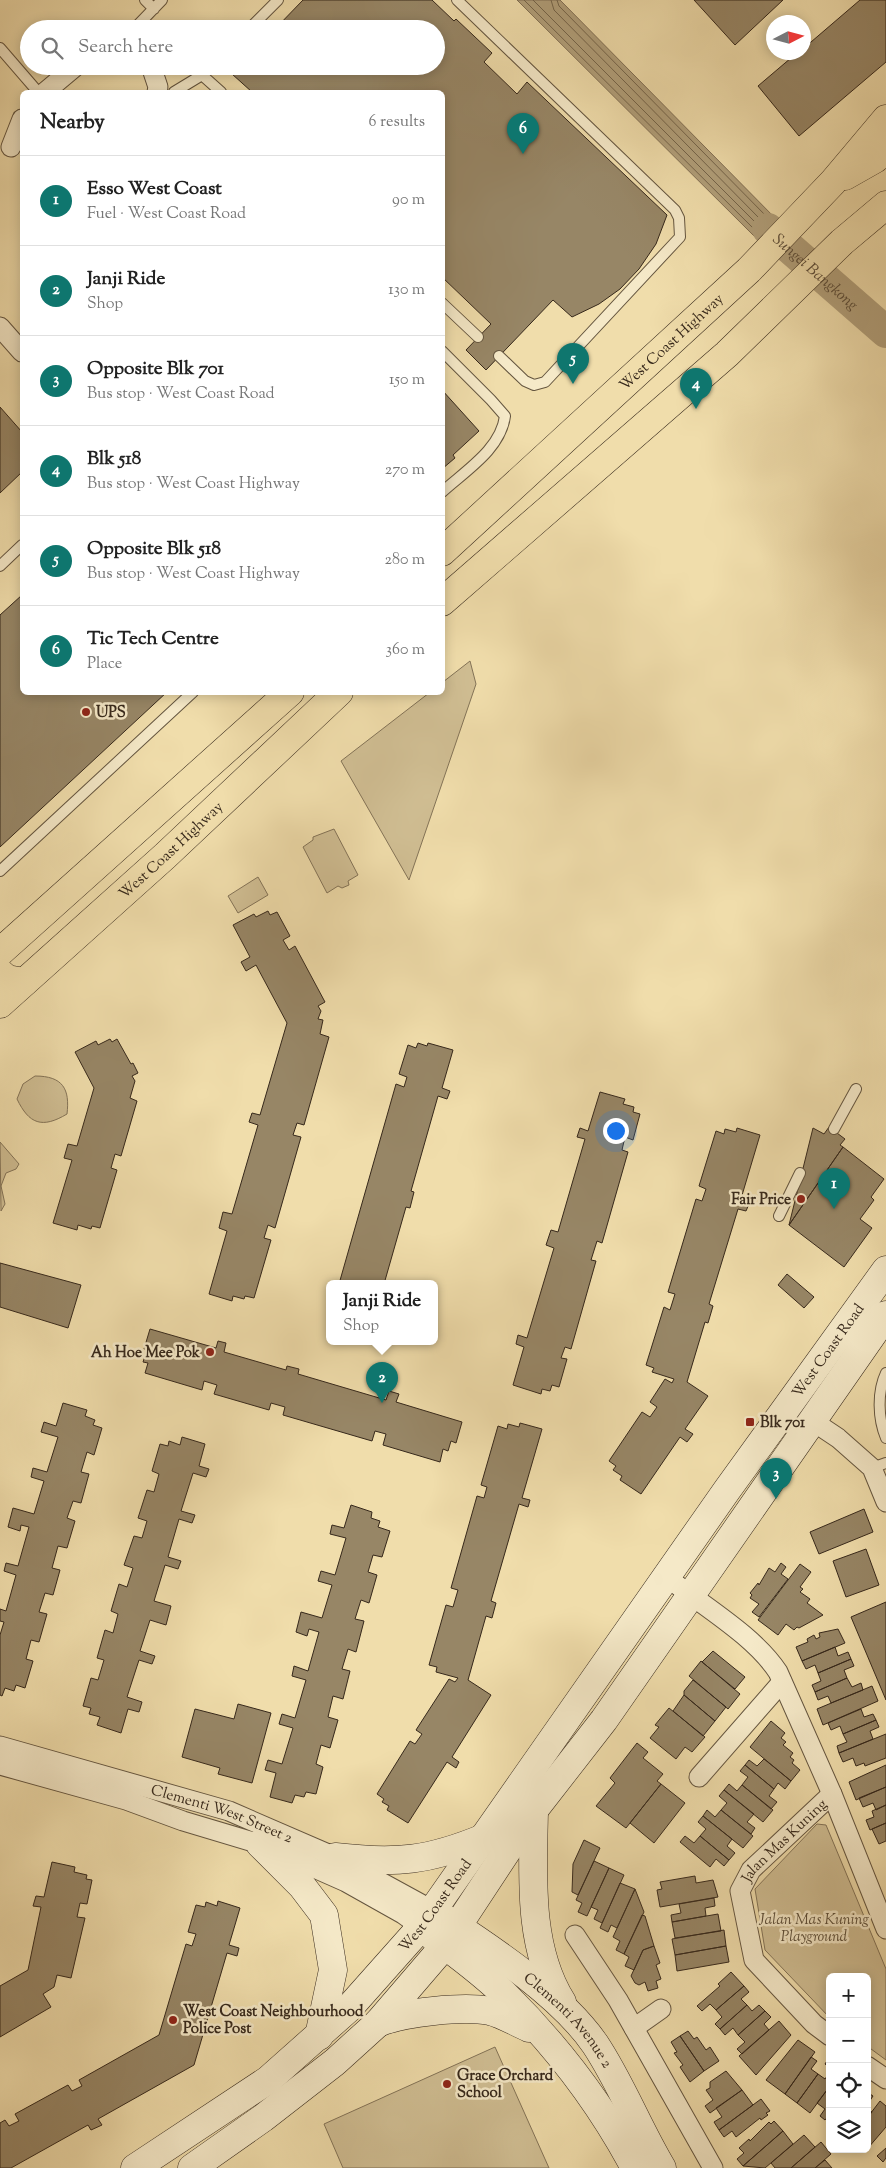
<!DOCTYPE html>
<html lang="en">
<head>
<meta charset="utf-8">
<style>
  :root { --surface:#fff; --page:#f6f6f6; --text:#222; --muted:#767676; --line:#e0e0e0; --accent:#0f766e }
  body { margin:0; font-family:"Sorts Mill Goudy",serif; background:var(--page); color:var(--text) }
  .controls { position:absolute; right:15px; bottom:15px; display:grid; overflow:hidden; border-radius:8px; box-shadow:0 2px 12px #0003 }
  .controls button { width:45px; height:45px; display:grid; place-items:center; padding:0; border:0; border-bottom:1px solid var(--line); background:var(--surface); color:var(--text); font:25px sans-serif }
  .compass { position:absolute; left:766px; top:15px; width:45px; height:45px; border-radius:50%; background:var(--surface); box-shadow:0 2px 12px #0003; rotate:84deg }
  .you { position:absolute; left:615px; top:1130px; width:18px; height:18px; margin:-12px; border:4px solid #fff; border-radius:50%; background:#1a73e8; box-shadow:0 0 0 8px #1a73e833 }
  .badge { display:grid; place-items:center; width:32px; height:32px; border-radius:50%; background:var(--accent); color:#fff; font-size:16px; font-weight:700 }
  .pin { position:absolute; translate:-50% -41px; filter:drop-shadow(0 1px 2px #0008) }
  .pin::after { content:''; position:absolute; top:26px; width:18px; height:15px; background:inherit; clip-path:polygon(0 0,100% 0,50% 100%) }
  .popup { position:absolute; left:326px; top:1280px; width:112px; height:65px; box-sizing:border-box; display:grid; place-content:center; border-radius:8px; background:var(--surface); filter:drop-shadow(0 1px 4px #0005); font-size:16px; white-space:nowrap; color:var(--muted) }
  .popup b { font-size:19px; color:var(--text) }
  .popup::after { content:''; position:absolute; left:50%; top:100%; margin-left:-10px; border:10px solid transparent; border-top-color:var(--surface) }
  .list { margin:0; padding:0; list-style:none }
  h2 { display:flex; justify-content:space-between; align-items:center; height:65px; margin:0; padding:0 20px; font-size:21px }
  h2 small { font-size:16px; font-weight:400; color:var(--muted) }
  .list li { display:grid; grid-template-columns:32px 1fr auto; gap:15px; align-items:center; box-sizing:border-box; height:90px; padding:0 20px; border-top:1px solid var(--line) }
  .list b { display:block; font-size:19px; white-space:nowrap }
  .list p { margin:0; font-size:16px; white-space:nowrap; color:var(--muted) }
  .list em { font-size:16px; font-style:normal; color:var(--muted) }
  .icon { flex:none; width:28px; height:28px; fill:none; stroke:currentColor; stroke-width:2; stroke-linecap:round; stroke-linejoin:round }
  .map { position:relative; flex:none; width:886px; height:2168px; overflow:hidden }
  .search { position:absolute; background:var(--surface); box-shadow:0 2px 12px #0003; left:20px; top:20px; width:425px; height:55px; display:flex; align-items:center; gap:12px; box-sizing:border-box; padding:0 18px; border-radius:28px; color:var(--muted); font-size:19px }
  .panel { position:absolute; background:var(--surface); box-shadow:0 2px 12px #0003; left:20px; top:90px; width:425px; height:605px; border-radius:8px }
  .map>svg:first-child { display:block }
  .green { fill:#d0be93; stroke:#837357 }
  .water { fill:#b19f7a; stroke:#806f54 }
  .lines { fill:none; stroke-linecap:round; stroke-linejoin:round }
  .shore { stroke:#74644a; stroke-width:1 }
  .river { stroke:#b19f7a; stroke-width:32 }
  .building { fill:#978666; stroke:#36281b }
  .service-casing { stroke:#64553f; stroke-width:12 }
  .minor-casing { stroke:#64553f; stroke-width:21 }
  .secondary-casing { stroke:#36281b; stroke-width:29 }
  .trunk-casing { stroke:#36281b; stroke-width:29 }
  .service { stroke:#f5e9c8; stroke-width:10 }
  .minor { stroke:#f5e9c8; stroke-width:19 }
  .secondary { stroke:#f5e9c8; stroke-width:28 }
  .trunk { stroke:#f0ddab; stroke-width:28 }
  .poi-dot { fill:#8f2418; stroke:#f5e9c8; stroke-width:2 }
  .labels { text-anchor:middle; stroke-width:5; stroke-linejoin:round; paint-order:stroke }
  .street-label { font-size:15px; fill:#36281b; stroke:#f5e9c8 }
  .poi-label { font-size:15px; font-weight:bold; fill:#36281b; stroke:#f5e9c8; text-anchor:start }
  .park-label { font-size:15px; font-style:italic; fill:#5c4e39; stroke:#f5e9c8 }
  .water-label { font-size:16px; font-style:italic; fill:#5b4c38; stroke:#f5e9c8 }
</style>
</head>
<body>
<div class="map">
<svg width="886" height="2168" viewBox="0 0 886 2168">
  <rect width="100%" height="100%" fill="#f0ddab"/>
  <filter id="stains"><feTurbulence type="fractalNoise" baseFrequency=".004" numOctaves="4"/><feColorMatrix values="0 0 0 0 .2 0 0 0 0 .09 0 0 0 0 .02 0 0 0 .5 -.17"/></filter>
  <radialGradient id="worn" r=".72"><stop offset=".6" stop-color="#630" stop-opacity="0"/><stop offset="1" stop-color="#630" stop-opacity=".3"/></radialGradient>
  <path class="green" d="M470,661L476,684L409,880L341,761L429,693L442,692L443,682Z
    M334,829L358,875L348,881L349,885L342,888L338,886L327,893L303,847L313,840V837Z
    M258,877L268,895L238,913L228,896Z
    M35,1076C63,1076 70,1089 67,1114C42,1129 29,1124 17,1099L23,1084Z
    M0,1142L19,1164L16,1169L6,1173L1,1186L5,1204L1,1211Z
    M817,1824L826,1825L886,1969V2060L867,2046V1977H830V2018L765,1950L755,1889Z
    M495,2047L549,2168H343L324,2124Z"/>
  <path class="water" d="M517,0H560L779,222L755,237Z"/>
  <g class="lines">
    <path class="shore" d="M524,0L755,230L769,223V219L559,6L557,0
      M533,0L755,222H759V218L554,10L551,0"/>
    <path class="river" id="s1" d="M768,229L886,332"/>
  </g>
  <path class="building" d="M303,0H432L454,21L456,19L492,53L484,62L517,94L527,82L667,215L656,244L639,269L620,289L599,304L572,317L553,300L486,370L466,350L491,324L442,277V92H252L232,74L240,66H436V29H275Z
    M694,0H783L735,45Z
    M860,0H886V62L799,136L758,86L798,52H804V48Z
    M442,390L479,431L453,455L455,458L442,469Z
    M0,407L22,432V472L0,493Z
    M22,595V692H167L0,847V615Z
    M268,911L270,915L277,912L290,936L283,940L289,950L295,946L325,1002L318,1006L321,1011L318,1019L323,1020L320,1034L329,1037L304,1125L297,1123L293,1135L301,1137L275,1228L268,1225L264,1238L271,1240L254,1298L245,1296L244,1299L233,1296L232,1301L209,1294L227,1231L219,1228L223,1212L232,1214L258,1125L249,1122L252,1113L260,1115L287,1023L256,965L246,971L241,962L250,957L233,925L254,914L256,917Z
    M110,1039L112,1042L117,1039L131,1064L133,1063L138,1073L132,1076L135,1081L130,1098L137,1101L121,1156L115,1154L111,1168L117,1170L100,1228L92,1226L91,1229L78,1225L77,1230L53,1223L72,1160L64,1158L68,1144L77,1146L94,1088L75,1052L96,1041L98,1045Z
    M418,1043L427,1046L428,1043L453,1050L442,1088L450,1091L447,1099L438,1096L411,1191L414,1192L410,1208L406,1207L384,1284H339L396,1084L404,1087L407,1077L399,1074L408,1045L416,1048Z
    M600,1092L625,1099L623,1104L634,1107L633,1112L640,1114L633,1140L625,1137L622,1150L628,1152L602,1243L597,1241L591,1260L596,1261L571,1349L565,1347L561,1358L567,1359L559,1387L552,1385L550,1391L542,1389L541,1394L513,1385L524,1347L516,1344L518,1335L527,1338L554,1248L546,1245L551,1230L558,1232L585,1139L577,1137L580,1128L588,1131Z
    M829,1127L845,1139L840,1145L843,1147L789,1225L813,1128L824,1134Z
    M737,1128L760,1135L740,1202L749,1204L746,1211L738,1209L709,1304L713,1306L708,1323L705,1322L687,1382L708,1396L685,1429L693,1434L687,1442L680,1437L641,1494L620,1480L622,1476L613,1470L616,1466L609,1461L642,1412L650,1417L657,1407L650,1402L665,1379L672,1383L674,1379L652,1372L654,1368L646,1365L664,1307L670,1310L675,1294L668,1292L696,1199L702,1201L706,1189L699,1186L716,1131L724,1134L725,1129L736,1132Z
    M843,1147L884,1179L871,1197L874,1200L860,1219L872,1228L844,1267L789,1225Z
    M0,1263L81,1285L68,1328L0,1307Z
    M787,1274L814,1297L804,1308L778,1285Z
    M150,1329L216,1348L218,1341L226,1343L224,1352L286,1370L287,1366L299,1369L298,1374L386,1400L389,1391L399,1394L396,1402L462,1422L456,1443L451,1441L448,1451L443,1449L440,1462L383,1445L386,1434L375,1431L372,1441L283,1415L285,1407L271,1403L269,1410L214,1394L217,1385L204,1381L202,1390L145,1373L148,1363L143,1362L147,1350L144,1349Z
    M63,1403L87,1410L85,1416L95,1420L93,1425L102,1428L94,1455L87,1452L81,1472L89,1474L81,1503L73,1501L67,1518L75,1521L67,1548L58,1546L52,1568L60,1570L53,1595L45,1593L39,1612L47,1614L39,1642L31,1640L26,1659L33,1661L25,1688L16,1685L14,1691L5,1688L2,1696L0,1695V1635L4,1622L0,1621V1609L6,1611L16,1575L4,1571L6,1563L18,1566L29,1527L21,1525L20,1531L8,1527L13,1508L34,1514L44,1481L31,1477L33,1468L47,1472L58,1437L41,1432L44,1422L56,1426Z
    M520,1423L542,1429L522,1498L530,1500L528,1507L519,1504L491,1601L496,1603L492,1618L486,1616L468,1680L491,1695L452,1757L459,1762L456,1768L447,1762L408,1823L387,1810L389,1806L382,1802L384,1799L377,1794L410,1741L415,1744L422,1734L416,1730L449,1679L455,1682L458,1678L436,1672L437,1667L429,1665L446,1605L453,1607L458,1590L451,1588L477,1496L484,1498L487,1487L481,1485L498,1426L507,1429L508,1424L519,1427Z
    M182,1437L205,1444L199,1466L209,1469L206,1477L193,1473L181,1511L195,1515L192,1523L179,1519L168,1557L181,1561L178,1569L165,1565L154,1601L171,1606L166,1625L150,1620L140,1651L155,1656L152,1664L139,1660L127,1697L142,1702L139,1712L128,1709L121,1733L97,1725L100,1717L89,1714L91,1708L83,1706L91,1678L98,1680L104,1660L97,1658L105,1630L113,1633L118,1614L111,1611L119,1584L127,1587L133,1568L124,1565L134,1536L142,1538L147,1521L138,1518L147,1490L154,1492L159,1474L152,1471L160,1444L168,1446L169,1441L180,1445Z
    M351,1505L372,1512L371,1518L380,1521L378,1527L390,1531L382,1557L373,1555L368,1572L377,1575L369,1603L361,1600L355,1619L364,1621L356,1652L348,1649L342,1669L350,1671L343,1699L333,1696L328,1717L338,1720L330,1748L321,1745L316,1764L323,1767L316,1794L306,1792L304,1797L295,1795L292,1803L270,1797L276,1773L265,1770L268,1760L282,1764L293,1728L279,1724L282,1714L295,1718L306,1680L292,1676L294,1666L308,1671L319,1632L309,1629L307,1636L296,1632L301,1612L322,1618L332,1585L318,1581L321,1571L335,1575L346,1538L330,1534L332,1525L344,1528Z
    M864,1509L873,1532L819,1554L810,1532Z
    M866,1549L879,1585L846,1597L833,1561Z
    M781,1563L786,1567L781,1574L788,1579L759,1617L752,1612L759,1604L750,1598L752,1595L750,1593L758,1583L759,1585L769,1568L775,1572Z
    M800,1564L811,1572L800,1587L803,1589L800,1592L810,1599L807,1603L823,1615L799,1628L797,1627L794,1630L786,1624L778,1635L758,1620Z
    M886,1602V1700L851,1617Z
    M838,1629L845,1643L802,1661L796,1647L808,1642L807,1639L814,1635L816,1639L820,1637L819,1633Z
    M835,1647L838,1656L848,1652L851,1659L818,1673L815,1665L806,1669L802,1661Z
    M713,1651L745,1677L735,1689L702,1662Z
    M851,1659L854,1666L844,1670L847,1678L815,1692L812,1685L821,1681L818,1673Z
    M701,1661L740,1694L728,1709L689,1676Z
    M847,1678L852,1687L861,1683L863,1690L831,1703L828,1696L818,1700L815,1692Z
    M693,1680L726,1707L715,1721L684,1695V1691Z
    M872,1686L878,1701L823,1725L817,1709Z
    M684,1695L715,1721L703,1736L673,1711Z
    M238,1704L271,1713L252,1783L218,1774L220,1768L182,1757L195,1709L234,1719Z
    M669,1708L705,1737L692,1752L685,1747L676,1759L650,1738L659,1727L655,1725Z
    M861,1709L864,1717L873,1714L876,1720L843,1734L840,1726L831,1730L828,1723Z
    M876,1720L879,1727L870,1731L873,1739L839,1753L837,1746L847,1742L843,1734Z
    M771,1721L785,1733L781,1738L786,1742L783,1745L793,1753L790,1757L794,1760L792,1763L800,1770L791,1781L750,1747Z
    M886,1734V1758L865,1766L864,1763L856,1766L853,1758L843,1762L839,1753Z
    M637,1743L648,1752L643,1758L663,1774L657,1781L661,1784L626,1828L596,1806L615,1783L610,1778Z
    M764,1759L791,1781L785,1789L778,1783L774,1789L745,1765L749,1760L757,1766Z
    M745,1765L774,1789L769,1796L777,1802L771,1809L742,1785L748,1777L740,1771Z
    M886,1765V1787L856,1800L849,1782Z
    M661,1784L685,1803L654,1843L630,1823Z
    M729,1784L737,1791L742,1785L773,1810L763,1822L724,1790Z
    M886,1787V1805L876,1810L873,1803L863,1807L859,1798Z
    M724,1790L754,1814L747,1822L755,1828L751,1834L721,1810L727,1803L719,1796Z
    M886,1805V1823L870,1830L866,1820L874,1817L872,1811Z
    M707,1810L715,1817L721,1810L753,1836L743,1848L703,1816Z
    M703,1816L732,1839L727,1846L735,1853L729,1860L700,1836L706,1829L698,1822Z
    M886,1823V1841L879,1844L872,1829Z
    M685,1836L694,1843L700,1836L729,1860L724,1866L716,1859L710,1867L680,1842Z
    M584,1840L600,1848L578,1895L572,1892L573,1864Z
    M594,1861L609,1868L587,1916L578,1912L582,1903L576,1900Z
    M52,1862L75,1867L74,1872L87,1875L86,1879L92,1880L87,1904L80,1903L77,1917L85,1918L71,1978L57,1975L54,1987L43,1994L51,2007L0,2037V1986L28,1970L41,1907L33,1906L36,1896L44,1897Z
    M609,1868L624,1875L602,1923L594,1919L598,1910L591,1907Z
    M695,1876L696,1883L713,1880L718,1897L660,1907L657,1890L662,1889L660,1882Z
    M620,1883L635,1889L617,1928L611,1925L608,1932L600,1928Z
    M635,1889L644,1912L624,1954L616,1950L620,1941L613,1937Z
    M714,1898L715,1906L705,1908L706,1916L672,1922L671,1915L681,1913L679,1904Z
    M218,1901L240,1908L229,1945L239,1948L237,1956L227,1953L194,2065L98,2119L102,2125L91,2130L88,2125L11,2168H0V2123L5,2120L9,2126L19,2121L15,2114L68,2085L72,2091L82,2086L79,2080L159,2035L186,1944L192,1946L196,1934L188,1932L196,1905L205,1907L206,1902L217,1906Z
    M718,1914L721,1931L675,1938L672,1922Z
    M642,1915L645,1916L654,1946L643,1950L634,1970L625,1966L629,1957L624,1954Z
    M724,1930L726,1946L675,1955L672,1939Z
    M654,1946L660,1963L656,1965L661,1979L656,1981L658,1988L648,1991L645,1982L639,1985L635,1983L631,1976L643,1950Z
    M726,1946L729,1962L677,1971L675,1955Z
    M731,1972L744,1986L716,2010L710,2004L702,2011L697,2006L720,1986L718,1984Z
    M744,1986L749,1992L741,1999L747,2005L720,2029L715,2024L722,2017L716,2010Z
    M747,2005L752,2011L759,2005L765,2011L738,2035L733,2028L725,2035L720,2029Z
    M765,2011L771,2017L764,2024L769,2030L742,2054L737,2049L745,2042L738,2035Z
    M779,2021L791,2035L756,2075L739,2056Z
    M688,2031L694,2039L697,2037L706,2050L710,2047L719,2061L704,2071L680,2036Z
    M680,2036L704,2071L690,2082L680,2067L683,2065L674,2053L677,2052L671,2042Z
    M798,2040L815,2052L785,2094L766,2080Z
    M811,2057L817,2061L811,2069L818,2074L797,2103L785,2094Z
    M829,2058L830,2059V2068L825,2064Z
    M726,2071L742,2090L710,2113L705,2106L713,2100L706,2090L710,2088V2082Z
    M830,2072V2086L810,2113L797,2103L818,2074L825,2079Z
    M830,2086V2114L825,2120L820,2116L825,2109L817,2103Z
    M742,2090L753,2105L719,2130L714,2122L722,2117L716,2108Z
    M867,2092L873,2096L867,2105Z
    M761,2099L770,2111L766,2113L768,2115L761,2120L760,2118L736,2137L732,2131L724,2137L719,2130Z
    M880,2101L886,2106V2127L868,2148L867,2118Z
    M867,2108L872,2112L867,2118Z
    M774,2121L783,2131L743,2166L737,2159L744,2153L739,2148L749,2139L750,2141L769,2122L771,2124Z
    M783,2131L793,2144L765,2168L743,2166Z
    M804,2135L815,2147L791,2168H775L771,2163Z
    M821,2142L831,2154L815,2168H791Z
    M886,2148V2158L883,2162L877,2156Z
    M825,2160L832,2168H815Z"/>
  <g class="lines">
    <defs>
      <path id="service" d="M145,0L154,9
        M457,0L675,210L679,218L680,237L545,382L534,385L525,381L499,356
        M134,29L162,0
        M249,29L278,0
        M0,48L38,92
        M202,75L221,92
        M174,92L202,75L210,66
        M442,303L478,337
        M442,351L491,400L505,416C501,449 465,471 442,492
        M0,566L22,545
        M0,871L193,692
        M834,1129L856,1089
        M779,1216L800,1173
        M886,1373C877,1392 878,1419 886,1438
        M872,1468L886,1463"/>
      <g id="minor">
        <path d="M151,66L158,87L157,92"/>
        <path d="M45,92L76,66"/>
        <path d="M11,147L22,119"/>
        <path d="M0,327L22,352"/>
        <path d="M811,1420L838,1438L872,1468L886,1502"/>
        <path d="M667,1577C701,1605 754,1635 778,1672L832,1794L886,1929"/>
        <path id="s2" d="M0,1746L229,1811L335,1857L432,1910"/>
        <path d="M0,1765L126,1800L183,1821L260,1844L346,1882L403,1914L421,1927"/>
        <path d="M699,1777L782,1682"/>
        <path d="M575,1935L618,2000L713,2168"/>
        <path d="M634,2028L661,2009"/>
        <path id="s3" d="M830,2036L814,2024L754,1960L740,1891L751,1870L832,1794"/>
        <path d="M867,2066L886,2079"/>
      </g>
      <g id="secondary">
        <path d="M534,1810C533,1873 527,1946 562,2002"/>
        <path d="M260,1844L302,1886L324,1915L333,1970L319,2036"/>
        <path d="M335,1857C396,1864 429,1861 486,1837"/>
        <path id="s4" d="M444,1918C493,1950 562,1996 595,2044C621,2083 638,2128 662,2168"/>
        <path d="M430,1934C455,1953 482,1972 504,1994C556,2045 601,2104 635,2168"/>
        <path d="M378,2023C403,2012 464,2006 490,2011C503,2014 517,2023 529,2028"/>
        <path id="s5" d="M135,2168L268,2080L349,2008L421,1927L727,1490L886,1270"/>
        <path d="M192,2168L263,2118L335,2062L378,2023L445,1945L534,1810L604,1720L886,1315"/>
      </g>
      <g id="trunk">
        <path d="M845,176L875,159L886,149"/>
        <path id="s6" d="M442,552L749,270L833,182L886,119"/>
        <path d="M442,602L727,354L842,242L886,205"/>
        <path d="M0,952L290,692"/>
        <path d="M0,973L7,979L24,982"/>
        <path id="s7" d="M0,1004L165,856L339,692"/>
      </g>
    </defs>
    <use href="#service" class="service-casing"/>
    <use href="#minor" class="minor-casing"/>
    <use href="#secondary" class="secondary-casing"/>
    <use href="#trunk" class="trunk-casing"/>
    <use href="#service" class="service"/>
    <use href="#minor" class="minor"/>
    <use href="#secondary" class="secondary"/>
    <use href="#trunk" class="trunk"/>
  </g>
  <g class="poi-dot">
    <circle cx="86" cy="712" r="5"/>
    <circle cx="801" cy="1199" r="5"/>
    <circle cx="210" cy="1352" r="5"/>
    <rect x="745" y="1417" width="10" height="10" rx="2.5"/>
    <circle cx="173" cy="2020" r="5"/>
    <circle cx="447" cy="2084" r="5"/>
  </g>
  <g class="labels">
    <g class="street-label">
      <text dy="5" stroke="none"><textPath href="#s6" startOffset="311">West Coast Highway</textPath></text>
      <text dy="5" stroke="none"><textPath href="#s7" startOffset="230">West Coast Highway</textPath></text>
      <text dy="5" stroke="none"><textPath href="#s5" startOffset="1082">West Coast Road</textPath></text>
      <text dy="5" stroke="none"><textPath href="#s2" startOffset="232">Clementi West Street 2</textPath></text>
      <text dy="5" stroke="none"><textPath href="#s3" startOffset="246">Jalan Mas Kuning</textPath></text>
      <text dy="5" stroke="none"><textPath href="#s5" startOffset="402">West Coast Road</textPath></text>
      <text dy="5" stroke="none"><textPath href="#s4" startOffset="162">Clementi Avenue 2</textPath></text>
    </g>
    <g class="poi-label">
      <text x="96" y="717">UPS</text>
      <text x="791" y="1204" text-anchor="end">Fair Price</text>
      <text x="200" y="1357" text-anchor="end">Ah Hoe Mee Pok</text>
      <text x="760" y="1427">Blk 701</text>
      <text x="183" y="2016">West Coast Neighbourhood<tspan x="183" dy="17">Police Post</tspan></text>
      <text x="457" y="2080">Grace Orchard<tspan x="457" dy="17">School</tspan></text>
    </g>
    <g class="park-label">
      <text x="814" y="1924">Jalan Mas Kuning<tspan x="814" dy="17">Playground</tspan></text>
    </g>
    <g class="water-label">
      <text dy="6" stroke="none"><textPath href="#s1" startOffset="64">Sungei Bangkong</textPath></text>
    </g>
  </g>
  <rect width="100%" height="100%" filter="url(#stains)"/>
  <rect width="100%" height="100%" fill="url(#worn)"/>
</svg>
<div class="controls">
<button>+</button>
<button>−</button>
<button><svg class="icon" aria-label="locate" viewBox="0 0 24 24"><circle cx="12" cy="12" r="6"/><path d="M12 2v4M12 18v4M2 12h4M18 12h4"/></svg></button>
<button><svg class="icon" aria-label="layers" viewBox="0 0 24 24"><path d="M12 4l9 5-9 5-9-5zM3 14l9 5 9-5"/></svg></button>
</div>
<svg class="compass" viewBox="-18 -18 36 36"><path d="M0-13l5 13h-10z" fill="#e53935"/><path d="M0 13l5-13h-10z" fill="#767676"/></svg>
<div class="you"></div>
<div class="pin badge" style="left:834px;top:1209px">1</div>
<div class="pin badge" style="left:382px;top:1403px">2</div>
<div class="popup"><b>Janji Ride</b>Shop</div>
<div class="pin badge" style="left:776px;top:1499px">3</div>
<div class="pin badge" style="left:696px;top:409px">4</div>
<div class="pin badge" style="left:573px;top:384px">5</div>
<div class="pin badge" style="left:523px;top:154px">6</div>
<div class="search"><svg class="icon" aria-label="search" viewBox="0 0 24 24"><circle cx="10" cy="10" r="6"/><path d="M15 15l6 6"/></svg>Search here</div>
<section class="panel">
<h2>Nearby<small>6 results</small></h2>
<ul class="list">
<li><span class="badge">1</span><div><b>Esso West Coast</b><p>Fuel · West Coast Road</p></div><em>90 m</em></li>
<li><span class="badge">2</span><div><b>Janji Ride</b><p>Shop</p></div><em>130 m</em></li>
<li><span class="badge">3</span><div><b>Opposite Blk 701</b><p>Bus stop · West Coast Road</p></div><em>150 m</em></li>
<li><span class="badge">4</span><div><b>Blk 518</b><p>Bus stop · West Coast Highway</p></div><em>270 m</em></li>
<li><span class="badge">5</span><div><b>Opposite Blk 518</b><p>Bus stop · West Coast Highway</p></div><em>280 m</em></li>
<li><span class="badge">6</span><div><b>Tic Tech Centre</b><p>Place</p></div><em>360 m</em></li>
</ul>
</section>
</div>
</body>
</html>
